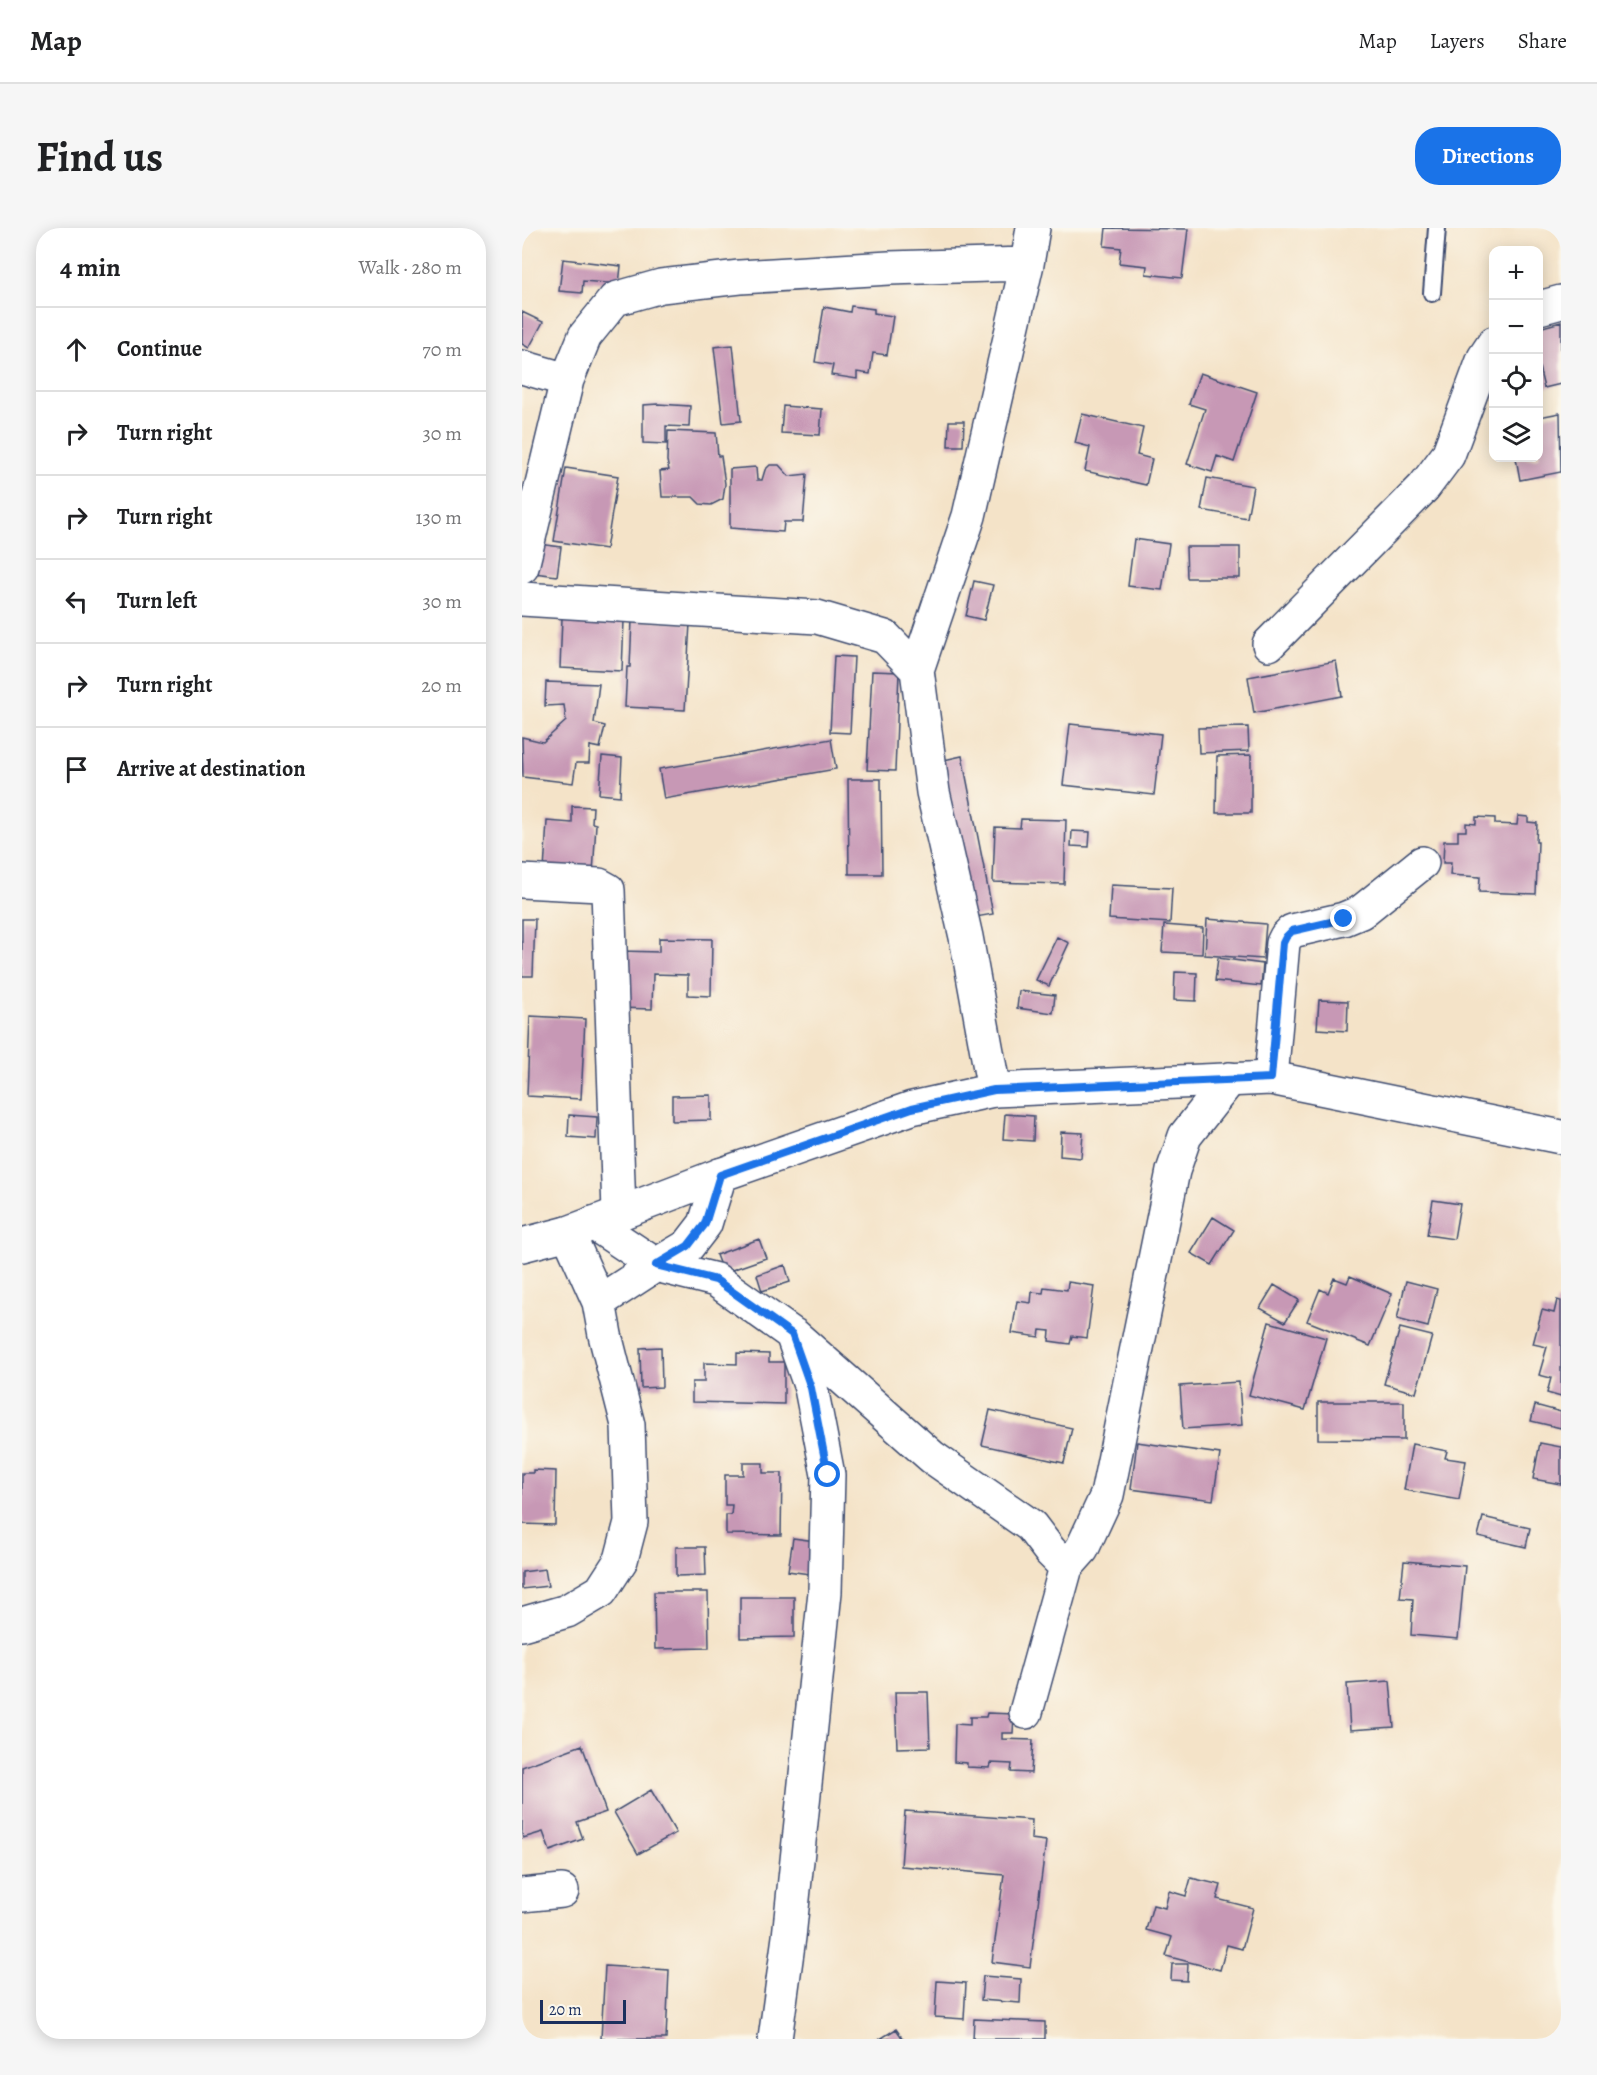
<!DOCTYPE html>
<html lang="en">
<head>
<meta charset="utf-8">
<style>
  :root { --surface:#fff; --page:#f6f6f6; --text:#202124; --muted:#757577; --line:#e0e0e0; --accent:#1a73e8 }
  body { margin:0; font-family:Alegreya,serif; background:var(--page); color:var(--text) }
  .controls { position:absolute; right:18px; top:18px; display:grid; overflow:hidden; border-radius:12px; box-shadow:0 3px 15px #0003 }
  .controls button { width:54px; height:54px; display:grid; place-items:center; padding:0; border:0; border-bottom:2px solid var(--line); background:var(--surface); color:var(--text); font:30px sans-serif }
  .scale { position:absolute; left:18px; bottom:15px; width:86px; box-sizing:border-box; padding-left:6px; border:3px solid #1b2f5e; border-top:0; font-size:16px; line-height:21px; white-space:nowrap; color:#1b2f5e; -webkit-text-stroke:4px #fbf7ec; paint-order:stroke }
  .stop { position:absolute; width:18px; height:18px; margin:-14px; border:4px solid #1a73e8; border-radius:50%; background:#fff }
  .stop.end { background:#1a73e8; border-color:#fff; box-shadow:0 2px 6px #0008 }
  .list { margin:0; padding:0; list-style:none }
  h2 { display:flex; justify-content:space-between; align-items:center; height:78px; margin:0; padding:0 24px; font-size:26px }
  h2 small { font-size:20px; font-weight:400; color:var(--muted) }
  .list li { display:grid; grid-template-columns:39px 1fr auto; gap:18px; align-items:center; box-sizing:border-box; height:84px; padding:0 24px; border-top:2px solid var(--line) }
  .list b { display:block; font-size:22px; white-space:nowrap }
  .list em { font-size:20px; font-style:normal; color:var(--muted) }
  .icon { flex:none; width:33px; height:33px; fill:none; stroke:currentColor; stroke-width:2; stroke-linecap:round; stroke-linejoin:round }
  .map { position:relative; flex:none; width:1039px; height:1811px; overflow:hidden; border-radius:24px }
  header { display:flex; align-items:center; gap:36px; box-sizing:border-box; height:84px; padding:0 30px; background:var(--surface); border-bottom:2px solid var(--line) }
  header strong { font-size:28px }
  nav { display:flex; gap:33px; margin-inline-start:auto; font-size:21px }
  .intro { display:flex; align-items:center; justify-content:space-between; box-sizing:border-box; height:144px; padding:0 36px }
  h1 { margin:0; font-size:42px }
  .button { padding:15px 27px; border-radius:24px; background:var(--accent); color:#fff; font-size:21px; font-weight:700 }
  main { display:flex; gap:36px; padding:0 36px }
  aside { flex:1; background:var(--surface); border-radius:24px; box-shadow:0 3px 15px #0003 }
  .map>svg:first-child { display:block }
  .building { fill:#c798b5 }
  .lines { fill:none; stroke-linecap:round; stroke-linejoin:round }
  .service-casing { stroke:#3c4a6e; stroke-width:20 }
  .minor-casing { stroke:#3c4a6e; stroke-width:36 }
  .tertiary-casing { stroke:#3c4a6e; stroke-width:36 }
  .service { stroke:#fff; stroke-width:16 }
  .minor { stroke:#fff; stroke-width:33 }
  .tertiary { stroke:#fff; stroke-width:33 }
  .route { stroke:#1a73e8; stroke-width:8 }
</style>
</head>
<body>
<header>
<strong>Map</strong>
<nav><a>Map</a><a>Layers</a><a>Share</a></nav>
</header>
<div class="intro"><h1>Find us</h1><a class="button">Directions</a></div>
<main>
<aside>
<h2>4 min<small>Walk · 280 m</small></h2>
<ul class="list">
<li><svg class="icon" aria-label="ahead" viewBox="0 0 24 24"><path d="M12 20V5M6 11l6-6 6 6"/></svg><div><b>Continue</b></div><em>70 m</em></li>
<li><svg class="icon" aria-label="right" viewBox="0 0 24 24"><path d="M7 20v-9h11M14 6l5 5-5 5"/></svg><div><b>Turn right</b></div><em>30 m</em></li>
<li><svg class="icon" aria-label="right" viewBox="0 0 24 24"><path d="M7 20v-9h11M14 6l5 5-5 5"/></svg><div><b>Turn right</b></div><em>130 m</em></li>
<li><svg class="icon" aria-label="left" viewBox="0 0 24 24"><path d="M17 20v-9H6M10 6l-5 5 5 5"/></svg><div><b>Turn left</b></div><em>30 m</em></li>
<li><svg class="icon" aria-label="right" viewBox="0 0 24 24"><path d="M7 20v-9h11M14 6l5 5-5 5"/></svg><div><b>Turn right</b></div><em>20 m</em></li>
<li><svg class="icon" aria-label="arrive" viewBox="0 0 24 24"><path d="M6 21V4h12l-3 4 3 4H6"/></svg><div><b>Arrive at destination</b></div></li>
</ul>
</aside>
<div class="map">
<svg width="1039" height="1811" viewBox="0 0 1039 1811">
  <rect width="100%" height="100%" fill="#fbf7ec"/>
  <filter id="ink" filterUnits="userSpaceOnUse"><feTurbulence type="fractalNoise" baseFrequency=".0167" numOctaves="2"/><feDisplacementMap in="SourceGraphic" scale="12" xChannelSelector="R" yChannelSelector="G"/><feConvolveMatrix kernelMatrix="1 2 1 2 8 2 1 2 1" color-interpolation-filters="sRGB"/></filter>
  <filter id="wash" filterUnits="userSpaceOnUse"><feTurbulence type="fractalNoise" baseFrequency=".008" numOctaves="4" result="noise"/><feDisplacementMap in="SourceGraphic" scale="24" xChannelSelector="R" yChannelSelector="G"/><feGaussianBlur stdDeviation="1.35" result="paint"/><feColorMatrix in="noise" values="0 0 0 0 0 0 0 0 0 0 0 0 0 0 0 0 0 1.4 0 .05"/><feComposite in="paint" operator="in"/></filter>
  <g filter="url(#wash)">
    <rect width="100%" height="100%" fill="#f4e3c8"/>
    <g id="blocks">
      <path class="building" d="M584,0L666,1L660,50L624,46L625,38L597,35L599,20L582,18Z
        M41,31L99,38L97,56L61,53L60,65L37,63Z
        M329,78L352,81V85L371,88L365,127L351,125L348,146L335,144V151L309,147L311,137L293,134L302,79L328,84Z
        M0,84L21,94L7,120L0,116Z
        M1039,94V156L1022,160L1017,139V100Z
        M211,117L219,193L201,195L192,119Z
        M678,145L735,164L712,234L695,228L690,244L665,236L683,181L667,176Z
        M136,176L168,178L167,199L144,198V216L121,215V177Z
        M261,178L300,181L298,207L259,205Z
        M1038,185L1039,244L998,252L994,230H1017V189Z
        M560,186L621,200L615,227L630,231L624,257L563,243L568,219L553,215Z
        M427,193H442L441,218H426Z
        M146,203L194,205L196,228H199L203,256L201,271L189,277L178,276L171,269H140L138,243L147,242L145,233Z
        M248,237H257L267,248L285,246L281,294H262L261,304L208,300V241L234,239L235,252H240L243,242Z
        M44,240L96,248L84,321L32,313Z
        M685,250L731,258L725,290L679,282Z
        M612,311L647,316L640,362L606,358Z
        M9,315L39,319L35,348L5,344Z
        M664,319H718V350H665Z
        M452,353L471,357L462,392L444,388Z
        M40,390L102,392L100,443L38,440Z
        M110,392L168,395L163,482L103,479L105,439H108Z
        M312,428L332,429L328,505L308,504Z
        M814,433L820,468L732,485L726,449Z
        M350,443L377,444L373,543L345,542Z
        M24,454L77,456L72,495L83,498L78,520L68,518L67,535H54L51,555L1,549L0,509L21,514L44,493L42,477L23,478Z
        M548,496L639,506L632,567L541,557Z
        M726,499L727,523L677,525L676,500Z
        M309,511L314,541L142,571L137,541Z
        M729,527V585H694L695,528Z
        M80,528L100,530L98,568L77,566Z
        M440,528L471,686L443,691L413,534Z
        M326,551H359L360,646H327Z
        M50,578L71,579L70,595L74,596L71,646L22,643L25,593L50,595Z
        M996,588L1006,589V594L1015,595L1014,614H1016L1014,666L957,664L958,649L928,647L929,635H921L922,613H936V603H944V595L954,596V589L973,590V596L995,597Z
        M499,591L544,592L542,656L471,654L473,599L498,600Z
        M550,603L568,604L567,619L549,618Z
        M589,657L650,660L648,695L587,691Z
        M0,691H13L11,748H0Z
        M685,691L744,696L741,731L683,727Z
        M642,697L681,700L680,726L640,724Z
        M535,709L547,715L527,758L514,752Z
        M137,710L190,711L189,768L166,767V747L131,746L130,781L97,780L99,723L137,724Z
        M696,730L741,736L739,758L693,753Z
        M653,744L675,745L674,773L652,772Z
        M497,763L533,767L531,785L495,780Z
        M797,772L826,773L825,803L795,801Z
        M8,788L63,791L59,871L5,868Z
        M189,867V892L150,893V868Z
        M483,886L512,888L511,913L481,911Z
        M47,887L75,889L74,911L46,909Z
        M539,904L561,905L559,930L538,928Z
        M911,972L938,976L932,1011L905,1007Z
        M691,989L712,1002L690,1037L669,1025Z
        M237,1011L244,1030L201,1045L194,1027Z
        M263,1037L268,1054L240,1063L235,1047Z
        M828,1048L870,1066L848,1118L785,1093L798,1061L806,1065L812,1050L825,1055Z
        M884,1053L915,1061L906,1099L875,1091Z
        M546,1054L572,1058L565,1110L550,1108L548,1116L527,1113L528,1103L518,1102L517,1109L490,1105L495,1073L509,1075L510,1064L521,1065L522,1059L545,1062Z
        M752,1057L777,1072L763,1094L738,1080Z
        M1035,1072L1039,1073V1169L1025,1165L1029,1150L1017,1147L1025,1119L1011,1116L1020,1082L1032,1085Z
        M747,1094L804,1110L783,1182L727,1167Z
        M878,1100L910,1108L894,1165L862,1156Z
        M139,1119L140,1159L119,1160L118,1120Z
        M215,1125L247,1126V1134H262V1176L170,1174V1154H182V1135L215,1136Z
        M717,1154L720,1197L661,1201L658,1158Z
        M796,1174H882V1212L796,1211Z
        M1013,1177L1039,1184V1200L1009,1193Z
        M468,1182L550,1200L542,1235L460,1217Z
        M615,1214L698,1226L691,1272L609,1261Z
        M1018,1215L1039,1219V1256L1011,1251Z
        M890,1216L925,1223L923,1230L944,1233L937,1272L882,1262Z
        M221,1235H241V1245H260L259,1307L204,1306V1287H209L210,1277H203V1247H221Z
        M11,1242L34,1243L33,1297L0,1296V1245H11Z
        M961,1289L1008,1300L1004,1319L956,1308Z
        M271,1310L300,1314L295,1347L266,1343Z
        M154,1319H183L184,1347L154,1348Z
        M882,1333L943,1338L936,1411L889,1407L891,1371L878,1370Z
        M23,1341L26,1358L0,1361V1344Z
        M132,1364H186L187,1420L133,1421Z
        M218,1369H272V1409L218,1410Z
        M868,1453L872,1499L828,1502L825,1456Z
        M373,1464H406L408,1519L375,1520Z
        M465,1485L492,1486L491,1505H480V1511L511,1512L509,1545L489,1544L490,1536L469,1535L468,1540L445,1539V1535L432,1534L433,1496L448,1497V1489H464Z
        M60,1517L84,1584L55,1594L61,1611L28,1623L21,1604L1,1610L0,1606V1539Z
        M129,1562L154,1605L116,1626L92,1584Z
        M383,1583L510,1592L509,1611L524,1613L508,1739L470,1734L482,1647L379,1638Z
        M669,1650L699,1657L695,1671L731,1680L720,1721L705,1717L698,1742L644,1728L650,1709L624,1702L631,1677L643,1680L647,1663L664,1668Z
        M650,1736H666L665,1753L649,1752Z
        M83,1738L147,1742L144,1811H79Z
        M461,1748L499,1751L498,1775L459,1772Z
        M415,1753L444,1755L442,1791L413,1789Z
        M452,1791L523,1794V1811H451Z
        M374,1801L381,1811H358Z"/>
    </g>
  </g>
  <g filter="url(#ink)">
    <use href="#blocks" fill-opacity="0" stroke="#3c4a6e" stroke-width="1.5"/>
    <g class="lines">
      <defs>
        <path id="service" d="M910,65L915,0"/>
        <path id="minor" d="M1017,80L1039,74
          M0,139L45,152
          M0,339L45,152L63,108L93,71L139,58L218,49L367,40L505,36
          M0,371L295,389L363,409L395,442L411,564L444,709L472,862
          M747,416L902,259L926,227L962,130L972,115
          M395,442L447,288L505,36L511,0
          M0,653L77,657L86,662L97,984
          M749,850L761,715L764,709L770,703L822,691L839,684L900,635
          M71,995L134,1037L166,1018L183,996L198,947
          M46,1005L77,1074L134,1037L194,1052L270,1106L289,1160L306,1247L303,1364L267,1709L253,1811
          M272,1107L410,1229L509,1298L528,1323L544,1339L504,1484
          M544,1339L560,1321L585,1267L651,943L663,908L708,851
          M0,1396L45,1383L79,1363L99,1332L109,1294L106,1197L83,1107L77,1074
          M0,1667L40,1663"/>
        <path id="tertiary" d="M0,1017L46,1005L198,947L390,880L472,862L749,850L1039,909"/>
      </defs>
      <use href="#service" class="service-casing"/>
      <use href="#minor" class="minor-casing"/>
      <use href="#tertiary" class="tertiary-casing"/>
      <use href="#service" class="service"/>
      <use href="#minor" class="minor"/>
      <use href="#tertiary" class="tertiary"/>
    </g>
  </g>
  <g class="lines" filter="url(#ink)">
    <path class="route" d="M306,1247L289,1160L270,1106L194,1052L134,1037L166,1018L183,996L198,947L390,880L472,862L749,850L761,715L764,709L770,703L822,691"/>
  </g>
</svg>
<div class="controls">
<button>+</button>
<button>−</button>
<button><svg class="icon" aria-label="locate" viewBox="0 0 24 24"><circle cx="12" cy="12" r="6"/><path d="M12 2v4M12 18v4M2 12h4M18 12h4"/></svg></button>
<button><svg class="icon" aria-label="layers" viewBox="0 0 24 24"><path d="M12 4l9 5-9 5-9-5zM3 14l9 5 9-5"/></svg></button>
</div>
<div class="scale">20 m</div>
<div class="stop" style="left:306px;top:1247px"></div>
<div class="stop end" style="left:822px;top:691px"></div>
</div>
</main>
</body>
</html>
